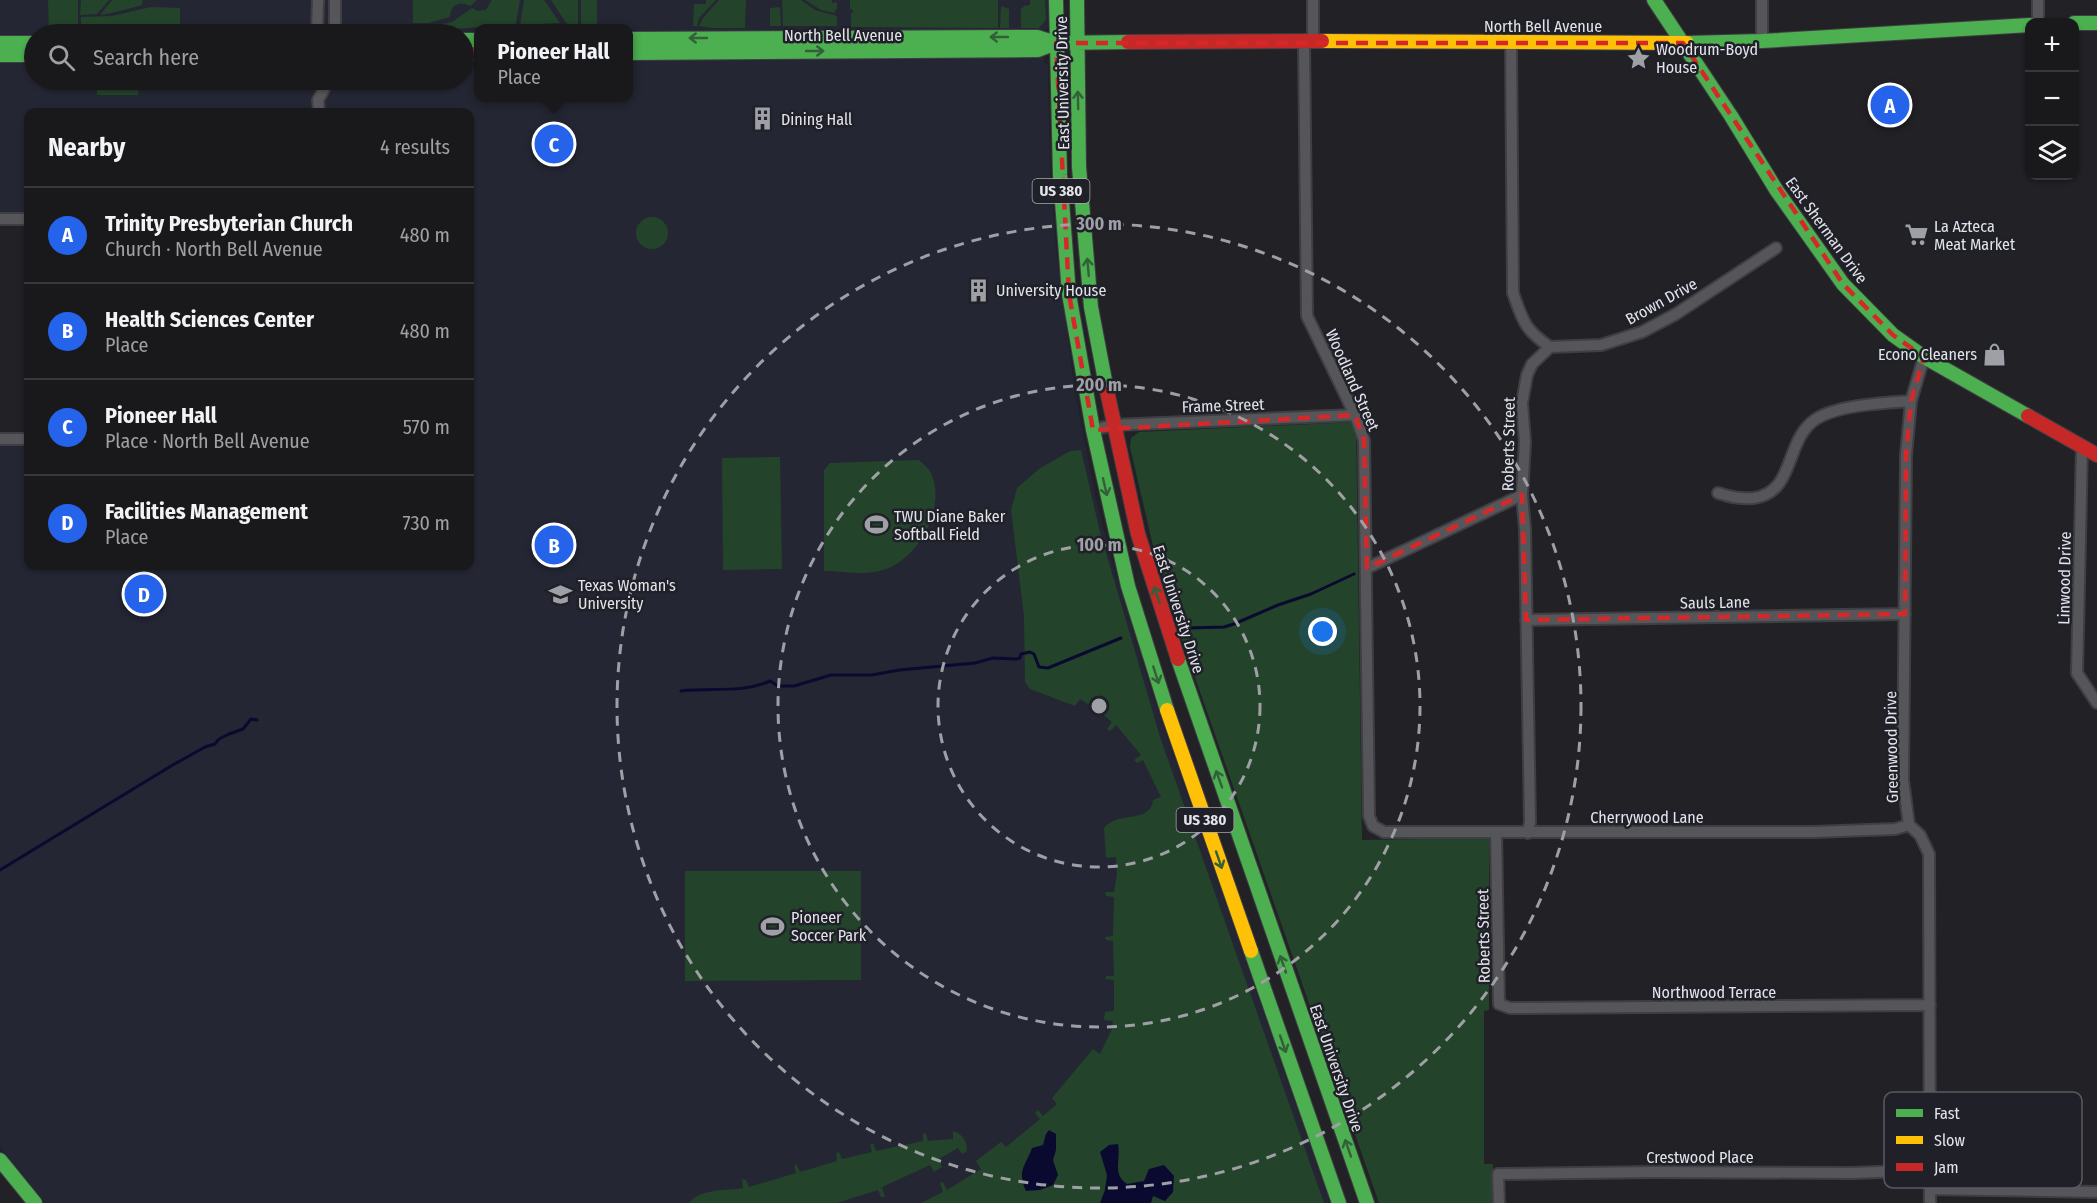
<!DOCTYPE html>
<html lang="en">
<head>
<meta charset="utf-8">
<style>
  :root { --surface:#19191c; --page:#262629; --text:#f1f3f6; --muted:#9fa0a3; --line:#37383b; --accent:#2563eb }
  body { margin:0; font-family:"Fira Sans Condensed",sans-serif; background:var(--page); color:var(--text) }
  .controls { position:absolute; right:18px; top:18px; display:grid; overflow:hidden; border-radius:12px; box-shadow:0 2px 4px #0004 }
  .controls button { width:54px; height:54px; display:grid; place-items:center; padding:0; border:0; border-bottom:2px solid var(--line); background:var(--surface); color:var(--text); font:30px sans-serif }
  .you { position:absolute; left:1323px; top:632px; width:21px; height:21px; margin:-15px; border:4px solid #fff; border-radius:50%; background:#1a73e8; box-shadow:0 0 0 9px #1a73e833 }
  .badge { display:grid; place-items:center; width:39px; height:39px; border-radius:50%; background:var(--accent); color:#fff; font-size:20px; font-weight:700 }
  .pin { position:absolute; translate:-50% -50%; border:3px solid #fff; box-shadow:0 2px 6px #0006 }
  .popup { position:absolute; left:474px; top:24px; width:159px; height:78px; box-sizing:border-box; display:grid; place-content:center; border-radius:12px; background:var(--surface); filter:drop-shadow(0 2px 4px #0005); font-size:20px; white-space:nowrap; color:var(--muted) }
  .popup b { font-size:22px; color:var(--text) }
  .popup::after { content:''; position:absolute; left:50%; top:100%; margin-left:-12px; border:12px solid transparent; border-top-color:var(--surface) }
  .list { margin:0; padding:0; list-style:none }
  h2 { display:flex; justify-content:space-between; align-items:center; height:78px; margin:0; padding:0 24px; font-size:26px }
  h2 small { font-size:20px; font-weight:400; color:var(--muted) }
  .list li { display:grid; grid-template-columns:39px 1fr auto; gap:18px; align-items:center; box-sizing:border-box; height:96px; padding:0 24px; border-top:2px solid var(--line) }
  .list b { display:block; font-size:22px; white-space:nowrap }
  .list p { margin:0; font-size:20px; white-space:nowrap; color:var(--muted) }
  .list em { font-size:20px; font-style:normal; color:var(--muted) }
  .icon { flex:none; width:33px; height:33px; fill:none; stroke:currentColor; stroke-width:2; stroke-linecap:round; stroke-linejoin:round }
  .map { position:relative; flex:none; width:2097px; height:1203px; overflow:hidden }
  .search { position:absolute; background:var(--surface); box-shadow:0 2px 4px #0004; left:24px; top:24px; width:450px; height:66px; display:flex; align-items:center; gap:15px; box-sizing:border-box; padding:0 21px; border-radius:33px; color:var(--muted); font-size:22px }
  .panel { position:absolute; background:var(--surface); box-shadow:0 2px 4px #0004; left:24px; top:108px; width:450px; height:462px; border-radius:12px }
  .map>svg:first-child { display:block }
  .built { fill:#242633; fill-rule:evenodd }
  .green { fill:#23442a }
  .water { fill:#0a0a30 }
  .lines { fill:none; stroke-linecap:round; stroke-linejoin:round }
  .stream { stroke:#0a0a30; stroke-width:3 }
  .street-casing { stroke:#3e3e43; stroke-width:14 }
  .fast-casing { stroke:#3e3e43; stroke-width:16 }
  .slow-casing { stroke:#3e3e43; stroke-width:16 }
  .jam-casing { stroke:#3e3e43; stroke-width:16 }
  .street { stroke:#56565a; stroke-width:10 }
  .fast { stroke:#4caf50; stroke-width:14 }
  .slow { stroke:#ffc107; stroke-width:14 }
  .jam { stroke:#c62828; stroke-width:14 }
  .oneway { stroke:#33603a }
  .marked { fill:none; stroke:#d62828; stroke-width:4.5; stroke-dasharray:12 8; stroke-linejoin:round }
  .ring { fill:none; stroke:#9fa0a5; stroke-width:3; stroke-dasharray:10 8 }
  .labels { text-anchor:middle; stroke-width:5; stroke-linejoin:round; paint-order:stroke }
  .shield { fill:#1f2028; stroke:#a8a9b0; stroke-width:1.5 }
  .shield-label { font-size:15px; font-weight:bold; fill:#e3e4ea }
  .street-label { font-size:16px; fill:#e3e4ea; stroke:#1f2028 }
  .poi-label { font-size:16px; fill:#e3e4ea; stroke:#1f2028; text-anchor:start }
  .key { fill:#1f2028; stroke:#5a5b62; stroke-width:1.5 }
  .key-label { font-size:16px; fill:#e3e4ea }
  .centre { fill:#9fa0a5; stroke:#1f2028; stroke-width:3 }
  .ring-label { font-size:18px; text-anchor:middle; font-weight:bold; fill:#9fa0a5; stroke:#1f2028; stroke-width:5; stroke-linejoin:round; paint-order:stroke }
</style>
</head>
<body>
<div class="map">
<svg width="2097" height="1203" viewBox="0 0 2097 1203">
  <rect width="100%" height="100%" fill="#212126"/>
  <path class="built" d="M0,0H1048V27L1044,32V62L1048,66L1050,169L1056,249L1075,392L1095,494L1111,559L1153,697L1330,1203H45L0,1147V444H28V566H470V112H28V215H0ZM479,28H629V98H479ZM34,34H464V80H34Z"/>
  <path class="green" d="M48,0H78V30L76,32L71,31L49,33Z
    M81,0H109L97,14L80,15Z
    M112,0H143L142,5C128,9 114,13 100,15Z
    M413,0H477L470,6C460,0 450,5 450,17L428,23H413Z
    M492,0H520L516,24L429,31V27L452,22L472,8L478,11L486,10Z
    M524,0H544L560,23L520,25Z
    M551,0H578V26L566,23Z
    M581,0H597V26H581Z
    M706,0H716L699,18L697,26H693L694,4H706Z
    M719,0H746L745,28H713L699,26L703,18Z
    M782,0H801L815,10L837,16V26H783Z
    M805,0H832V3L837,2V9L835,10V13L821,10Z
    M850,0H998V28L851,27V13H853V10L850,9Z
    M1030,0H1045L1046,20L1039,28H1021V9L1024,6L1030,5Z
    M1001,6L1009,9V28H1000Z
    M151,7L180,8V34L107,31L90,33L88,31V33L81,30V17L112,16Z
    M780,7L781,26H770V8Z
    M97,80H138V95H97Z
    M233,80H275V82L236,84Z
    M636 233a16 16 0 1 1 32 0a16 16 0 1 1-32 0Z
    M1356,422L1362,840L1489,838V1010L1484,1011V1164H1493V1203H1379L1184,646L1154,550L1130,447L1131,438L1139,432Z
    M1081,450L1100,532L1160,737L1324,1203H921L943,1192L940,1183L943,1182L947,1190L981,1169L976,1161L1001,1142L1006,1147L1040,1119L1035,1113L1038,1110L1043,1116L1057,1104L1052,1098L1093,1049L1100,1054L1112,1029L1113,1021L1104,1020L1105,1012L1114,1011V980L1105,979L1106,976H1114L1113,941L1106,940L1105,937L1113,936L1114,897L1106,896L1105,892H1114L1117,874L1116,857L1106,858L1104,828C1116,811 1151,824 1153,800L1161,797L1143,760L1137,763L1134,760L1141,755L1116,725L1110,731L1107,729L1112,722L1099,711L1080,699L1075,706L1030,689L1025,682L1024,616L1011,510L1017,488L1039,469L1070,451Z
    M780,457L782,569L723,570L722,458Z
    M919,460C923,464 929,468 931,473C947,508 918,560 883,570C862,576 844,571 824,571V470L830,463Z
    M861,871V980L685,981V871Z
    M953,1131C962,1133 969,1143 966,1152L962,1154L958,1148L939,1159L942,1167L934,1172L930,1165L882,1187L885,1197H881L878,1190L837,1203H689C702,1188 724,1191 743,1188L742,1179L746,1180L749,1187L796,1173L794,1166L796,1164L800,1172L837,1161L836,1153L839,1152L842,1159L872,1152L870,1145L873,1143L876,1151L923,1141V1133L926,1134L928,1141L953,1139Z"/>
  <path class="water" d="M1049,1130L1056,1134V1150L1053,1160L1058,1175L1053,1185L1040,1190L1026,1191C1017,1170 1025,1167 1032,1148L1043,1145L1046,1134Z
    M1118,1144C1121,1160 1112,1174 1127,1184L1144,1181L1149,1169L1164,1165L1174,1176L1173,1192L1165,1201L1153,1196L1151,1203H1100L1105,1190L1107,1175L1100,1152L1109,1145Z"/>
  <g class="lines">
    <path class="stream" d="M1188,628L1224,627L1234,624L1278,605L1311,594L1354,574
      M681,691C711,687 740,694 770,681L778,686H794L831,675H872L899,670L975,663L993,658L1016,659L1020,658L1021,654L1030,652L1034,654L1039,667L1048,668L1121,638
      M0,870L171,766L205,747L215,744L219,739L229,734L243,729L251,719L257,720"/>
    <defs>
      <path id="street" d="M1313,0V41
        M2038,22V0
        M317,34L318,0
        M335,34V0
        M1304,41L1307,316L1355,415L1364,440L1369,816L1373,826L1384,832H1813L1895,829L1909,825
        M1762,41V0
        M1511,42L1513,293C1523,321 1524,329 1550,347
        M319,112L318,100L329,80
        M0,219H28
        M1550,347L1601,345L1642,332L1676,314L1776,248
        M1924,357L1911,401L1906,455L1903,780L1909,825L1920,835L1929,854L1930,1203
        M1093,430L1113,425L1355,415
        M0,439H28
        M2082,447L2077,673L2097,703
        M1718,493C1731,497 1739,499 1754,498C1796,492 1784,440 1816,419C1838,405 1884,403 1911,401
        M1367,568L1522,495
        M1526,620L1905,614
        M1496,832L1499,1004L1510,1008L1930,1005
        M1528,833L1530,822L1525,529L1522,495L1525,442L1522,403L1527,375L1532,364L1550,347
        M1930,1189L2097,1192
        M1499,1203L1498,1174L1653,1172L1853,1173L1929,1170"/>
      <path id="fast" d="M1056,0L1060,175L1069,294L1093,430L1128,586L1167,710
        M1077,0L1079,167L1091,307L1107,391
        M1654,0L1731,116L1777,191L1843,284L1893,335L1924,357L2028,416
        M2074,23H2097
        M629,39L1037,37L1056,43L1128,42
        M464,40H479
        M0,43H34
        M1687,43L1762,41L2030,25
        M629,53L1038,50L1056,43
        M0,55H34
        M1178,659L1367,1203
        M1251,951L1339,1203
        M0,1160L35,1203"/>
      <path id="slow" d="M1322,41L1687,43
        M1167,710L1251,951"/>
      <path id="jam" d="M1128,42L1322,41
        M464,54H479
        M1107,391L1138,534L1178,659
        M2028,416L2097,455"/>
    </defs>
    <use href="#street" class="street-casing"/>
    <use href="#fast" class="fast-casing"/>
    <use href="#slow" class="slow-casing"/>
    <use href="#jam" class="jam-casing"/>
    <use href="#street" class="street"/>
    <use href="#fast" class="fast"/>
    <use href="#slow" class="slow"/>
    <use href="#jam" class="jam"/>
  </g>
  <defs><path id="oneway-shaft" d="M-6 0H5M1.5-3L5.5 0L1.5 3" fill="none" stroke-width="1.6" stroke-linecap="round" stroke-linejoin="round" transform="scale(1.5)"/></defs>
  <g class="oneway">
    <use href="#oneway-shaft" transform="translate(999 37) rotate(180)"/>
    <use href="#oneway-shaft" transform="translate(698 38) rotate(180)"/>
    <use href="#oneway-shaft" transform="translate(815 51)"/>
    <use href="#oneway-shaft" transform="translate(1078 100) rotate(-91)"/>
    <use href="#oneway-shaft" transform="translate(1088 267) rotate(-95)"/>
    <use href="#oneway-shaft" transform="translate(1105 487) rotate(77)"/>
    <use href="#oneway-shaft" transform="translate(1157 595) rotate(-108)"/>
    <use href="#oneway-shaft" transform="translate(1156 675) rotate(72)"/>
    <use href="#oneway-shaft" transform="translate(1219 779) rotate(-110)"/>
    <use href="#oneway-shaft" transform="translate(1219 860) rotate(71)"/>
    <use href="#oneway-shaft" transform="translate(1283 964) rotate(-109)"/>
    <use href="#oneway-shaft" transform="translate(1283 1044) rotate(71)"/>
    <use href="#oneway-shaft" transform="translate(1348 1148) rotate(-109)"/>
  </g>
  <path class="marked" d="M1056,43H1683L1843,284L1893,335L1924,357L1911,401L1906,455L1905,614L1526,620L1522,495L1367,568L1364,440L1355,415L1093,430L1069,294Z"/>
  <g class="ring">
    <circle cx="1099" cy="706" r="161"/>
    <circle cx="1099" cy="706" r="321"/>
    <circle cx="1099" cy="706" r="482"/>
  </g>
  <defs>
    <symbol id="sight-bare" viewBox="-9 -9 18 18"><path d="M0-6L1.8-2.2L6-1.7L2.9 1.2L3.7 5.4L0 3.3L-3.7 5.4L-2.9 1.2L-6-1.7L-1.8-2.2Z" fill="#9fa0a5" stroke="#1f2028" stroke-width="2.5" paint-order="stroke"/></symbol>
    <symbol id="building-bare" viewBox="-9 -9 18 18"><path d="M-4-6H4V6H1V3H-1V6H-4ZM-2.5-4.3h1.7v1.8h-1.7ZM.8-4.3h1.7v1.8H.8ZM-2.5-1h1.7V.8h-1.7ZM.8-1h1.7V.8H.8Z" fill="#9fa0a5" stroke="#1f2028" stroke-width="2.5" paint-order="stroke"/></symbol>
    <symbol id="supermarket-bare" viewBox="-9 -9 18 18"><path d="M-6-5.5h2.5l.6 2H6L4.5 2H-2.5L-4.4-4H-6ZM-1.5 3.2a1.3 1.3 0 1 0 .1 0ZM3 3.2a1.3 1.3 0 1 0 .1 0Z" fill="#9fa0a5" stroke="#1f2028" stroke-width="2.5" paint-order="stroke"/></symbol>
    <symbol id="shop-bare" viewBox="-9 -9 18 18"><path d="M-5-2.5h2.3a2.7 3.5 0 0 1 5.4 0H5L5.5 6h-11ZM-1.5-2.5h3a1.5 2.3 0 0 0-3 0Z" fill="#9fa0a5" stroke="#1f2028" stroke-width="2.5" paint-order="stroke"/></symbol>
    <symbol id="stadium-bare" viewBox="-9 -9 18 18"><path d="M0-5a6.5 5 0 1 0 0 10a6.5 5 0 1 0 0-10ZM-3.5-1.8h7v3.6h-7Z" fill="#9fa0a5" stroke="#1f2028" stroke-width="2.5" paint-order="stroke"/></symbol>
    <symbol id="university-bare" viewBox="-9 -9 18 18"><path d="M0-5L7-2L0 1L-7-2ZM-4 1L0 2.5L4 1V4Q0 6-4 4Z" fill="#9fa0a5" stroke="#1f2028" stroke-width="2.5" paint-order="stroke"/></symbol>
  </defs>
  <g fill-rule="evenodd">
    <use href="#sight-bare" x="1622" y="42" width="33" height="33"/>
    <use href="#building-bare" x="746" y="102" width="33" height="33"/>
    <use href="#supermarket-bare" x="1900" y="218" width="33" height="33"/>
    <use href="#building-bare" x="962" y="274" width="33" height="33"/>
    <use href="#shop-bare" x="1978" y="338" width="33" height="33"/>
    <use href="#stadium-bare" x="860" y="508" width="33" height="33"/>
    <use href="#university-bare" x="544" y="578" width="33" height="33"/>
    <use href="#stadium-bare" x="756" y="910" width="33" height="33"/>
  </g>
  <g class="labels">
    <g class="shield">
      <rect x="1032.5" y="179" width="57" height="24" rx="4.5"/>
      <rect x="1176.5" y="808" width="57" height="24" rx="4.5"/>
    </g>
    <g class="shield-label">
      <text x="1061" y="196">US 380</text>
      <text x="1205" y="825">US 380</text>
    </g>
    <g class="street-label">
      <text x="1543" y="32">North Bell Avenue</text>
      <text x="843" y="41">North Bell Avenue</text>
      <text transform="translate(1062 83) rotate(-91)" y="6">East University Drive</text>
      <text transform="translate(1827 230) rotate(54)" y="6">East Sherman Drive</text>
      <text transform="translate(1661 301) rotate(-29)" y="6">Brown Drive</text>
      <text transform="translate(1353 380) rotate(66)" y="6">Woodland Street</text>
      <text transform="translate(1223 405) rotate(-2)" y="6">Frame Street</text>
      <text transform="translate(1508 444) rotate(-89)" y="6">Roberts Street</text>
      <text transform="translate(2064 578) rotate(-89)" y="6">Linwood Drive</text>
      <text transform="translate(1715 602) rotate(-1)" y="6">Sauls Lane</text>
      <text transform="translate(1179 609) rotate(72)" y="6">East University Drive</text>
      <text transform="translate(1891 747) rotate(-91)" y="6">Greenwood Drive</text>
      <text x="1647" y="823">Cherrywood Lane</text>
      <text transform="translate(1483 936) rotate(-91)" y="6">Roberts Street</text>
      <text x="1714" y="998">Northwood Terrace</text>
      <text transform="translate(1337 1068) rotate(71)" y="6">East University Drive</text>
      <text x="1700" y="1163">Crestwood Place</text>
    </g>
    <g class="poi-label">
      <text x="1656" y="55">Woodrum-Boyd<tspan x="1656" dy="18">House</tspan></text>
      <text x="781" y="125">Dining Hall</text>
      <text x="1934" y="232">La Azteca<tspan x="1934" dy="18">Meat Market</tspan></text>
      <text x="996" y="296">University House</text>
      <text x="1977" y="360" text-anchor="end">Econo Cleaners</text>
      <text x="894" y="522">TWU Diane Baker<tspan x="894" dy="18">Softball Field</tspan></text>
      <text x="578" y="591">Texas Woman's<tspan x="578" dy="18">University</tspan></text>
      <text x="791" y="923">Pioneer<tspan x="791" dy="18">Soccer Park</tspan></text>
    </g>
  </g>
  <rect x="1884" y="1092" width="198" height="96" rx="9" class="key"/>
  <rect x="1896" y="1109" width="27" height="8" fill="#4caf50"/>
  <rect x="1896" y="1136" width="27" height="8" fill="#ffc107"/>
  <rect x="1896" y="1163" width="27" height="8" fill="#c62828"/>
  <g class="key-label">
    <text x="1934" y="1119">Fast</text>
    <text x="1934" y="1146">Slow</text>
    <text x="1934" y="1173">Jam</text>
  </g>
  <circle cx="1099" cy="706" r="9" class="centre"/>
  <g class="ring-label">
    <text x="1099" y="230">300 m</text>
    <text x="1099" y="391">200 m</text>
    <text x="1099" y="551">100 m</text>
  </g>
</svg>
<div class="controls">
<button>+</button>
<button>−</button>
<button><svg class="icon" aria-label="layers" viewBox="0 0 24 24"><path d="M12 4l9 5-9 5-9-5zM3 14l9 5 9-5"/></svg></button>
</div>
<div class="you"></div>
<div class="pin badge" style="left:1890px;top:105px">A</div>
<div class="pin badge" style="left:554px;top:545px">B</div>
<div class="pin badge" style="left:554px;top:144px">C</div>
<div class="popup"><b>Pioneer Hall</b>Place</div>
<div class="pin badge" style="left:144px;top:594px">D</div>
<div class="search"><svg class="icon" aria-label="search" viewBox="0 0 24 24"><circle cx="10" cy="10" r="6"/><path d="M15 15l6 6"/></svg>Search here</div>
<section class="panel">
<h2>Nearby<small>4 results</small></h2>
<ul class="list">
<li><span class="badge">A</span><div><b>Trinity Presbyterian Church</b><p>Church · North Bell Avenue</p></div><em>480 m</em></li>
<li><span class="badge">B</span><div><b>Health Sciences Center</b><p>Place</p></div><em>480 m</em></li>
<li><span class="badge">C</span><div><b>Pioneer Hall</b><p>Place · North Bell Avenue</p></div><em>570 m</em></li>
<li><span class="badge">D</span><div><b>Facilities Management</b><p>Place</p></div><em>730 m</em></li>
</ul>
</section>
</div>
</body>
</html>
